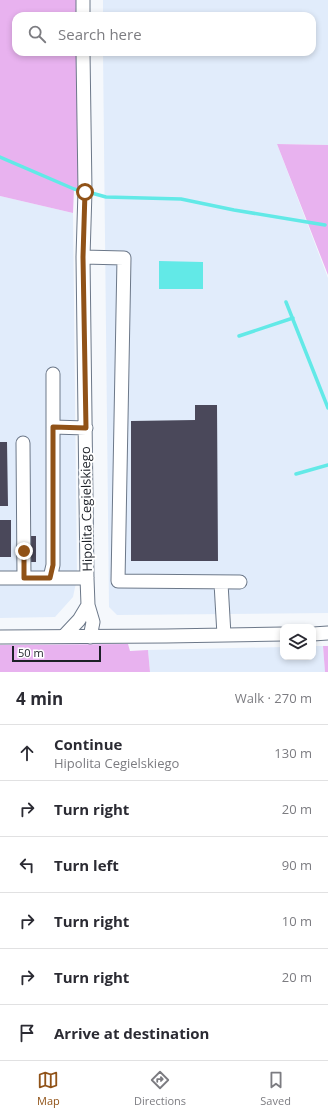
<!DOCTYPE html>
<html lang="en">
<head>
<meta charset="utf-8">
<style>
  :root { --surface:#fff; --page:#f7f7f7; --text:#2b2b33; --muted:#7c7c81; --line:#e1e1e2; --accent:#905217 }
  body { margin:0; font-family:"Open Sans",sans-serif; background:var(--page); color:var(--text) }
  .controls { position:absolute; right:12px; bottom:12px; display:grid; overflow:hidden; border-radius:8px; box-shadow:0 2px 6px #0003 }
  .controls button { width:36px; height:36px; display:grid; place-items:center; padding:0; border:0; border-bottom:1px solid var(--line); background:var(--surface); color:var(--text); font:20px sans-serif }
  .scale { position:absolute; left:12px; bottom:10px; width:89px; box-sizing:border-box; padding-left:4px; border:2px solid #1c2027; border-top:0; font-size:11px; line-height:14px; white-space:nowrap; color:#1c2027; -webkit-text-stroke:3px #fff; paint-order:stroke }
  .stop { position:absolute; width:12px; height:12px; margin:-9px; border:3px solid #905217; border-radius:50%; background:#fff }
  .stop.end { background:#905217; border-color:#fff; box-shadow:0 1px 4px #0008 }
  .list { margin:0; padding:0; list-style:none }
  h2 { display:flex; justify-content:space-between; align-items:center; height:52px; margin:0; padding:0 16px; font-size:17px }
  h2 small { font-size:13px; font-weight:400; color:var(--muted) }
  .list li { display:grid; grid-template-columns:26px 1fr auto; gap:12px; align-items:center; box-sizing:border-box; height:56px; padding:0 16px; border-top:1px solid var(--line) }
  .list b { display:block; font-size:15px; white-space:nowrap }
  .list p { margin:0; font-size:13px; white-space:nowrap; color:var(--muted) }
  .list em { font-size:13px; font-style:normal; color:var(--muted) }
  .icon { flex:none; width:22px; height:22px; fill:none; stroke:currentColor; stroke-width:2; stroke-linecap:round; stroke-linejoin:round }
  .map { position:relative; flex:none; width:328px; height:672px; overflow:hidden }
  .search { position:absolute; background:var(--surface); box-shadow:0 2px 6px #0003; left:12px; right:12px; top:12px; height:44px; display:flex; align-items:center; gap:10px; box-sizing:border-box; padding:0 14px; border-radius:12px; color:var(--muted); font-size:15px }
  .sheet { height:388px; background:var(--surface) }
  nav { display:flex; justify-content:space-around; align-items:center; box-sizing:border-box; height:56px; border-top:1px solid var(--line); background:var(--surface); font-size:11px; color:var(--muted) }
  nav a { display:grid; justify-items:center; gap:2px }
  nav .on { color:var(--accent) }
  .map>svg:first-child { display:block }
  .built { fill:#e1ecfb }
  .green { fill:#e8b2ef }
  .water { fill:#62e9e7 }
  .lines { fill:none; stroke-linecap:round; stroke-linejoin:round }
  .stream { stroke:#62e9e7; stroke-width:3.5 }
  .building { fill:#4a485a }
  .minor-casing { stroke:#6c7889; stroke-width:15 }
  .minor { stroke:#fff; stroke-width:13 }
  .route { stroke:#905217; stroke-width:5 }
  .labels { text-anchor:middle; stroke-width:4; stroke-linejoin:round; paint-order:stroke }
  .street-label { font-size:13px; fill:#1c2027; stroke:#fff }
</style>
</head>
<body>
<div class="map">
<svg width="328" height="672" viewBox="0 0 328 672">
  <rect width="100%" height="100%" fill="#f5f8fc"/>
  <path class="built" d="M103,0H328V145L277,144L328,278V613L117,615L109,607L103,52H312V16H103Z
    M0,196L73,213L77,578L73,597L55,617L0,618Z
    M313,646H323L325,672H150L148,650L283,647V657H313Z"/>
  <path class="green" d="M0,0H76L77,16H16V52H77L80,190L74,189L73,213L0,196Z
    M277,144L328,145V275Z
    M128,644L130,651L148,650L150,672H0V645Z
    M323,646H328V672H325Z"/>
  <path class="water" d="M159,261L203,262V289H159Z"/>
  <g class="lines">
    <path class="stream" d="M0,157L74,189L82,191
      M88,192L106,197L181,199L234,210L325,225
      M286,302L328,408
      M239,336L293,318
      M296,474L328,465"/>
  </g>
  <path class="building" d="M195,405H217L218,561H131V421L195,420Z
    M0,442H7L8,506H0Z
    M0,520H11V557H0Z
    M30,536H36V562H30Z"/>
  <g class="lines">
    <defs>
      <path id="minor" d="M83,0V16
        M83,52L85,191L83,257L87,578L88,605L93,622L90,637
        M83,257L124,258L118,581L240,582
        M53,427L86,428
        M23,443L24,578
        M0,578H87
        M50,578L53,565V374
        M221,583L224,635
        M313,634L328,633
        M64,636L79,620L88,605
        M0,637L166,636L283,634"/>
    </defs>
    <use href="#minor" class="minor-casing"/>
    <use href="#minor" class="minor"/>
  </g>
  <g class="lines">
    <path class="route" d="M24,551V578H50L53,565V427L86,428L83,257L85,192"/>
  </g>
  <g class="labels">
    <g class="street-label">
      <text transform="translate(86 509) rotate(-91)" y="5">Hipolita Cegielskiego</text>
    </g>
  </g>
</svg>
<div class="controls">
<button><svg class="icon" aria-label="layers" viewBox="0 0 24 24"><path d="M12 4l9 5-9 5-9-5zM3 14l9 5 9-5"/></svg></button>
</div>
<div class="scale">50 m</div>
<div class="stop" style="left:85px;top:192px"></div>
<div class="stop end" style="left:24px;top:551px"></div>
<div class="search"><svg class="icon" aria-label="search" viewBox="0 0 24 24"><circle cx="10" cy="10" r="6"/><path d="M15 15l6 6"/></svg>Search here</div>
</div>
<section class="sheet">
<h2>4 min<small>Walk · 270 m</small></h2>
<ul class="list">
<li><svg class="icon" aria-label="ahead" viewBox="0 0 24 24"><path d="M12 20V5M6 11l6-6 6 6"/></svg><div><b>Continue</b><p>Hipolita Cegielskiego</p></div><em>130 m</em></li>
<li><svg class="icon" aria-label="right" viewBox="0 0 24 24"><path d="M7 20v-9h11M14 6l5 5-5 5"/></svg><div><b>Turn right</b></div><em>20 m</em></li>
<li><svg class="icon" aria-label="left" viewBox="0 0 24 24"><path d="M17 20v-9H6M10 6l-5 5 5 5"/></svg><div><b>Turn left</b></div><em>90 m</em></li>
<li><svg class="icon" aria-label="right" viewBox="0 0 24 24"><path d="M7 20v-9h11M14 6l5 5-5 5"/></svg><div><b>Turn right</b></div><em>10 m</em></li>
<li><svg class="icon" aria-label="right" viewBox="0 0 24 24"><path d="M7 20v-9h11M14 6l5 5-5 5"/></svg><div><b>Turn right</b></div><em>20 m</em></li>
<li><svg class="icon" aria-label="arrive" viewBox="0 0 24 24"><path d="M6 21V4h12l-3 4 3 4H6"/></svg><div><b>Arrive at destination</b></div></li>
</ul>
</section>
<nav>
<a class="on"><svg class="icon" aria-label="map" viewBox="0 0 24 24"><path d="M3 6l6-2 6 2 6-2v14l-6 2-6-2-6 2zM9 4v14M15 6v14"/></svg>Map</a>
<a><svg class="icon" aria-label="directions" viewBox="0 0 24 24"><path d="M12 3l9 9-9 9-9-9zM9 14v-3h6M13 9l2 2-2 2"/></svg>Directions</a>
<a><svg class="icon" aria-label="saved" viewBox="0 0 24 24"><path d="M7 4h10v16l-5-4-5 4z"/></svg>Saved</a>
</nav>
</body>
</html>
